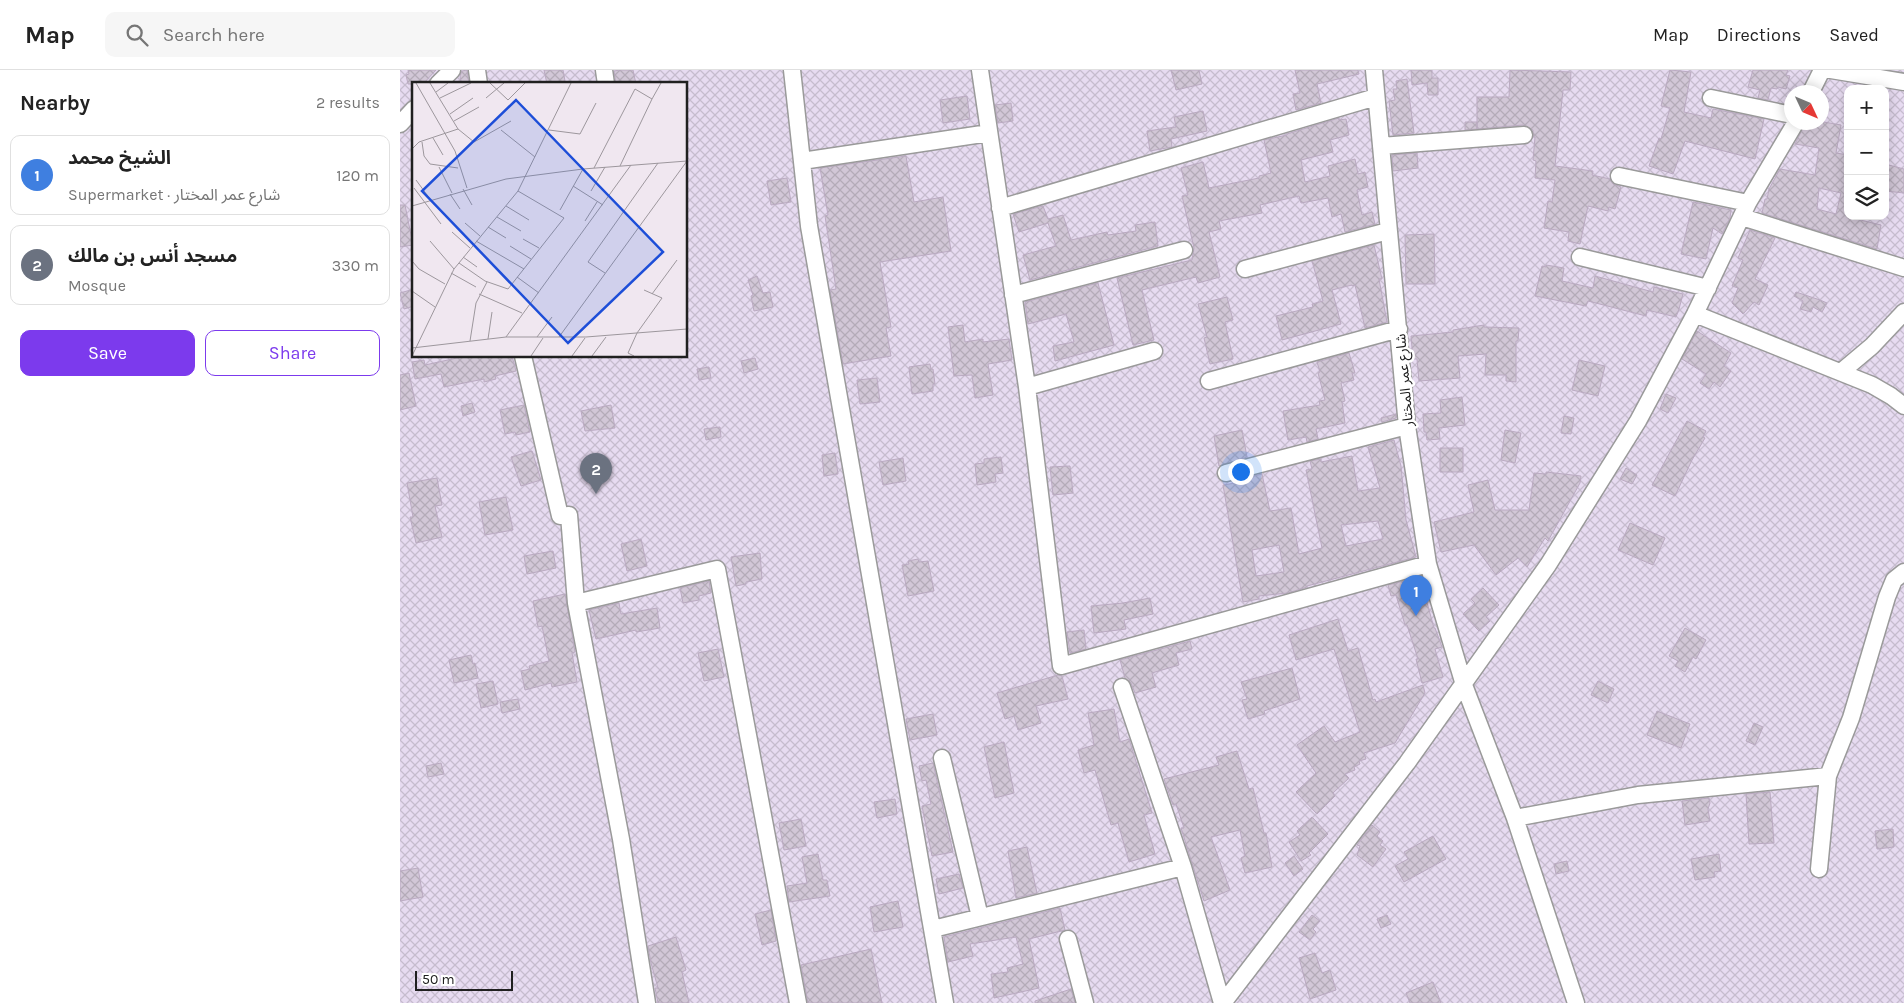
<!DOCTYPE html>
<html lang="en">
<head>
<meta charset="utf-8">
<style>
  :root { --surface:#fff; --page:#f6f6f6; --text:#222; --muted:#767676; --line:#e0e0e0; --accent:#7c3aed }
  body { margin:0; font-family:Karla,"Noto Sans Arabic",sans-serif; background:var(--page); color:var(--text) }
  .controls { position:absolute; right:15px; top:15px; display:grid; overflow:hidden; border-radius:10px; box-shadow:0 2px 12px #0003 }
  .controls button { width:45px; height:45px; display:grid; place-items:center; padding:0; border:0; border-bottom:1px solid var(--line); background:var(--surface); color:var(--text); font:25px sans-serif }
  .compass { position:absolute; left:1384px; top:15px; width:45px; height:45px; border-radius:50%; background:var(--surface); box-shadow:0 2px 12px #0003; rotate:134deg }
  .scale { position:absolute; left:15px; bottom:12px; width:98px; box-sizing:border-box; padding-left:5px; border:2px solid #202020; border-top:0; font-size:14px; line-height:18px; white-space:nowrap; color:#202020; -webkit-text-stroke:4px #fff; paint-order:stroke }
  .you { position:absolute; left:840px; top:401px; width:18px; height:18px; margin:-12px; border:4px solid #fff; border-radius:50%; background:#1a73e8; box-shadow:0 0 0 8px #1a73e833 }
  .badge { display:grid; place-items:center; width:32px; height:32px; border-radius:50%; background:var(--accent); color:#fff; font-size:16px; font-weight:700 }
  .pin { position:absolute; translate:-50% -41px; filter:drop-shadow(0 1px 2px #0008) }
  .pin::after { content:''; position:absolute; top:26px; width:18px; height:15px; background:inherit; clip-path:polygon(0 0,100% 0,50% 100%) }
  .list { margin:0; padding:0; list-style:none }
  h2 { display:flex; justify-content:space-between; align-items:center; height:65px; margin:0; padding:0 20px; font-size:21px }
  h2 small { font-size:16px; font-weight:400; color:var(--muted) }
  .list li { display:grid; grid-template-columns:32px 1fr auto; gap:15px; align-items:center; box-sizing:border-box; height:80px; margin:0 10px 10px; padding:0 10px; border:1px solid var(--line); border-radius:10px }
  .list b { display:block; font-size:19px; white-space:nowrap }
  .list p { margin:0; font-size:16px; white-space:nowrap; color:var(--muted) }
  .list em { font-size:16px; font-style:normal; color:var(--muted) }
  .actions { display:flex; gap:10px; padding:15px 20px }
  .actions a { flex:1; padding:11px 0; border:1px solid var(--accent); border-radius:10px; text-align:center; font-size:18px; color:var(--accent) }
  .actions .main { background:var(--accent); color:#fff }
  .icon { flex:none; width:28px; height:28px; fill:none; stroke:currentColor; stroke-width:2; stroke-linecap:round; stroke-linejoin:round }
  .map { position:relative; flex:none; width:1504px; height:933px; overflow:hidden }
  header { display:flex; align-items:center; gap:30px; box-sizing:border-box; height:70px; padding:0 25px; background:var(--surface); border-bottom:1px solid var(--line) }
  header strong { font-size:24px }
  nav { display:flex; gap:28px; margin-inline-start:auto; font-size:18px }
  .search { width:350px; height:45px; background:var(--page); display:flex; align-items:center; gap:12px; box-sizing:border-box; padding:0 18px; border-radius:10px; color:var(--muted); font-size:19px }
  main { display:flex }
  aside { flex:1; background:var(--surface) }
  .map>svg:first-child { display:block }
  .military { fill:url(#military-cross-hatch); fill-rule:evenodd }
  .building { fill:url(#building-cross-hatch); stroke:#baaac1; fill-rule:evenodd }
  .lines { fill:none; stroke-linecap:round; stroke-linejoin:round }
  .minor-casing { stroke:#9a9a9a; stroke-width:19 }
  .minor { stroke:#fff; stroke-width:16 }
  .labels { text-anchor:middle; stroke-width:5; stroke-linejoin:round; paint-order:stroke }
  .street-label { font-size:14px; fill:#202020; stroke:#fff }
  .inset-road { fill:none; stroke:#9d979d; stroke-width:1 }
  .view { fill:#1d4ed8; fill-opacity:0.15; stroke:#1d4ed8; stroke-width:2.5 }
  .inset-edge { fill:none; stroke:#202020; stroke-width:2.5 }
</style>
</head>
<body>
<header>
<strong>Map</strong>
<div class="search"><svg class="icon" aria-label="search" viewBox="0 0 24 24"><circle cx="10" cy="10" r="6"/><path d="M15 15l6 6"/></svg>Search here</div>
<nav><a>Map</a><a>Directions</a><a>Saved</a></nav>
</header>
<main>
<aside>
<h2>Nearby<small>2 results</small></h2>
<ul class="list">
<li><span class="badge" style="background:#3f7fe0">1</span><div><b>الشيخ محمد</b><p>Supermarket · شارع عمر المختار</p></div><em>120 m</em></li>
<li><span class="badge" style="background:#6b7280">2</span><div><b>مسجد أنس بن مالك</b><p>Mosque</p></div><em>330 m</em></li>
</ul>
<div class="actions"><a class="main">Save</a><a>Share</a></div>
</aside>
<div class="map">
<svg width="1504" height="933" viewBox="0 0 1504 933">
  <defs>
    <pattern id="military-cross-hatch" width="8" height="8" patternUnits="userSpaceOnUse" patternTransform="scale(1.25)"><rect width="8" height="8" fill="#e7dbf1"/><path d="M0 0l8 8M0 8l8-8" fill="none" stroke="#c6bcce"/></pattern>
    <pattern id="building-cross-hatch" width="8" height="8" patternUnits="userSpaceOnUse" patternTransform="scale(1.25)"><rect width="8" height="8" fill="#d2c7d7"/><path d="M0 0l8 8M0 8l8-8" fill="none" stroke="#b4abb8"/></pattern>
  </defs>
  <rect width="100%" height="100%" fill="#f0e7f0"/>
  <path class="military" d="M0,0H1504V933H0ZM14,14H286V286H14ZM1448,19H1485V146H1448ZM1392,22H1422V52H1392Z"/>
  <path class="building" d="M8,0H36L23,14H8L6,5L9,4Z
    M67,0L69,14H61L60,6L62,1Z
    M144,0H163L165,11L147,14Z
    M220,0H233L236,14H216L214,1Z
    M771,0H799L802,14L776,20Z
    M895,0H958L959,4L917,14L921,33L896,40L893,24L900,23Z
    M1011,0H1032V8H1038V25H1028L1027,13L1012,15Z
    M1110,0L1171,2L1170,20H1163L1155,96L1193,101L1192,105L1210,109L1213,114L1221,117L1215,139L1209,137L1208,141L1188,136L1180,174L1168,171L1169,162L1144,158L1148,131L1152,132L1155,110L1135,108L1136,91L1133,90L1135,67H1133V60L1123,55L1077,59V27H1109Z
    M1270,0L1291,2L1284,42L1311,48L1313,39L1364,49L1355,89L1285,71L1273,104L1249,96L1259,68L1261,69L1270,38L1261,36Z
    M1353,0H1388L1386,5L1390,6L1386,19L1378,17L1377,19L1371,18L1368,30L1358,28L1360,20L1348,17Z
    M1007,9L1014,63L993,65L989,31L995,30L993,19H997L996,11Z
    M567,26L570,49L543,53L540,30Z
    M611,33L613,51L598,53L595,35Z
    M803,41L807,61L771,69L772,77L750,81L747,61L776,57L774,47Z
    M939,48V50L946,49L949,65L930,70L933,82L901,90L905,112L930,106L928,96L955,89L958,104L965,102L968,117L957,120L962,145L972,142L975,154L945,162L941,144L932,147L928,128L901,133L899,126L860,135L862,143L819,151L821,159L809,162L820,207L798,213L796,207L742,220L754,270L733,275L717,208L792,190L794,178L782,126L788,125L781,98L803,92L809,118L859,108V106L871,103L864,70L887,65V64Z
    M1065,52H1077V59L1065,60Z
    M1406,52H1424L1441,55L1436,83L1448,85V147L1481,155L1477,179L1362,143L1365,129H1367L1369,119L1380,99L1415,105L1419,78L1395,74ZM1419,118L1441,123L1436,144L1417,139Z
    M1017,83L1018,98L993,101L992,85Z
    M506,86L514,132L543,127L551,181L480,192L491,257L486,258L491,286L443,294L430,220L436,219L425,146L428,145L420,98Z
    M1485,94L1504,99V123L1485,121Z
    M387,108L391,132L371,135L367,111Z
    M1293,132L1331,140L1330,148L1322,164L1313,158L1306,189L1281,184Z
    M0,135H5L13,175L0,177Z
    M643,136L648,149L663,145L671,170L707,162L708,165L736,161L735,155L755,152L758,176L630,210L623,185L656,176L648,153L619,162L613,144Z
    M1350,160L1375,168L1355,209L1368,215L1359,235L1354,232L1343,244L1332,233L1338,218L1332,216L1343,190L1338,188Z
    M1034,164L1035,214H1006L1005,165Z
    M974,175L982,209H979L987,252L965,258L955,215L952,216V215L932,220L941,254L882,270L876,246L913,237L912,234L923,231L912,191Z
    M1146,195L1164,198L1162,211L1193,218L1195,206L1253,222L1254,217L1283,224L1279,239L1276,247L1247,240L1246,246L1188,231L1186,236L1135,226L1142,196L1146,197Z
    M357,206L363,223L370,222L373,237L354,241L351,226L353,225L348,210Z
    M698,213L714,275L655,291L653,276L674,272L666,244L628,254L625,232Z
    M14,219V236L4,239L0,223Z
    M1396,222L1420,230L1427,233L1422,242L1413,237L1411,242L1400,239L1403,231L1394,226Z
    M827,227L833,250L825,252L833,289L810,294L804,268L807,267L798,234Z
    M563,255L565,272L583,269V272L609,269L612,290L588,294L593,325L575,328L572,305L554,306L548,257Z
    M1084,255V257L1119,258L1118,271H1116V312L1106,311V305H1085L1086,284L1058,286L1060,308L1019,311L1017,289H1013L1011,266L1053,262V260Z
    M1297,261L1331,283L1324,296L1331,301L1320,317L1314,312L1309,319L1300,313L1306,304L1282,289Z
    M949,283L955,303H952L954,310L941,313L945,331L942,332L945,353L916,359L918,369L907,372L906,367L888,370L883,341L920,335L919,331L925,330L918,303L920,302L917,292Z
    M66,286H112L116,301L95,306L96,309L84,312V309L44,317L41,304L15,309L12,292L24,290L25,295Z
    M355,288L358,299L344,303L341,291Z
    M1179,290L1205,296L1198,326L1172,320Z
    M530,294L531,299H533L535,314H533V321L512,324L509,297Z
    M309,297L311,308L299,310L297,299Z
    M9,303L16,336L0,340V305Z
    M477,308L480,332L460,334L457,310Z
    M1266,324L1276,328L1268,343L1260,339Z
    M1062,327L1065,355L1039,358L1040,369L1027,370L1026,362H1024L1023,344L1041,343L1040,330Z
    M72,333L75,342L63,346L61,336Z
    M124,335L130,362L116,365L115,362L105,364L100,340Z
    M211,335L215,358L185,361L181,341Z
    M996,344V348L982,352L981,348Z
    M1164,346L1174,348L1171,364L1161,363Z
    M1287,351L1306,361L1303,367L1305,368L1292,390L1275,426L1252,415Z
    M320,357L321,367L306,370L304,359Z
    M842,360L847,387L819,396L814,366Z
    M1105,360L1121,363L1115,393L1101,390Z
    M994,370L1001,396L1006,450L1016,487L907,516V517L888,523L859,526V529L843,532L823,415L842,412V409L862,404L870,441L891,438L899,484L922,478L906,400L912,399L910,391L921,389V392L952,386L958,421L980,418L968,377ZM978,451L983,469L946,476L941,455ZM879,475L884,502L856,506L852,480Z
    M1040,378H1063V402H1040Z
    M132,381L141,410L121,416L111,387Z
    M435,383L438,404L424,406L422,385Z
    M601,387L603,403L595,404L596,412L577,415L575,394L584,393V389Z
    M503,388L506,411L483,415L479,392Z
    M670,396L673,423L653,425L650,397Z
    M1226,398L1237,405L1232,414L1220,409Z
    M1146,402L1181,406L1180,413L1148,471L1145,468L1127,497L1118,488L1096,505L1074,475L1041,482L1034,452L1074,442L1068,415L1088,410L1095,440H1129L1134,403L1146,404Z
    M37,408L42,435L35,436L42,467L16,473L10,447H13L7,413Z
    M106,427L113,460L85,465L79,432Z
    M1230,453L1265,468L1253,495L1218,480Z
    M241,469L247,496L227,501L221,474Z
    M153,481L156,498L127,504L124,486Z
    M360,483L362,509L346,512V514L336,516L331,487Z
    M518,489L519,492L528,491L534,521L508,526L502,495L509,494L508,491Z
    M1020,507L1034,558H1035L1042,577L1035,579L1043,607L1022,613L1016,589H1018L1007,555H1005L996,525L991,526L988,515Z
    M309,511L311,523L299,526V530L283,533L280,518Z
    M1083,518L1099,535L1086,547L1090,551L1079,561L1063,544L1075,533L1071,529Z
    M165,524L175,582L172,583L177,612L152,617L151,613L125,620L121,601L130,599L129,596L149,591L142,556L138,557L133,531Z
    M750,528L753,544L724,550L726,559L694,563L691,536L723,533Z
    M219,533L221,544L257,538L260,558L236,562V560L196,569L189,540Z
    M938,549L948,581L958,578L973,630L975,629L976,632L1023,615L1025,623L995,673L964,683L966,689L959,691L960,694L954,697L955,700L945,704L949,708L933,723L935,726L917,744L896,722L916,703L897,675L924,656L935,672L960,662L934,579L896,590L889,565Z
    M1285,558L1306,570L1296,589L1293,587L1285,602L1275,596L1278,591L1269,586Z
    M684,560L686,579L670,583L667,562Z
    M790,571L792,579L776,583L779,595L752,603L756,617L735,623L731,613L725,608L720,590Z
    M318,579L324,607L304,611L298,583Z
    M71,585L73,594L75,593L78,608L54,613L49,590Z
    M892,598L900,629L864,641L865,644L848,649L842,630L847,629L841,612Z
    M658,605L662,606L668,629L636,636L641,653L618,660L614,646L605,649L597,623Z
    M93,611L98,634L81,638L76,614Z
    M1198,611L1214,619L1208,633L1191,625Z
    M118,629L120,639L102,643L100,632Z
    M714,639L720,672L729,669L752,743L744,745L755,784L729,792L718,753L711,755L695,700L684,703L678,680L694,675L688,643Z
    M1257,641L1290,654L1281,678L1247,665Z
    M533,644L537,665L510,670L506,649Z
    M1354,653L1363,657L1355,675L1346,671Z
    M604,672L614,723L595,728L584,677Z
    M837,681L849,719L853,718L864,763H866L872,797L845,803L841,788L845,786L840,760L811,767L830,820L804,831L781,758H784L776,734L773,735L764,709L819,695L816,687Z
    M41,693L44,704L28,707L26,696Z
    M533,693L553,782L532,786L522,736L531,734L526,710L522,711L519,696Z
    M1370,722L1374,773L1349,774L1346,724Z
    M1309,728L1310,733L1308,739L1310,751L1285,755L1282,731Z
    M495,729L497,744L477,748L474,732Z
    M912,747L928,764L909,783L911,785L901,791L889,772L900,765L897,761Z
    M401,749L406,776L384,780L379,753Z
    M972,755L980,762L977,766L983,771L980,775L986,779L973,797L957,785L960,776L957,775Z
    M1493,759L1494,777L1477,779L1475,761Z
    M1033,766L1046,789L1004,812L995,796L1008,789L1004,782Z
    M627,777L637,823L616,828L608,781Z
    M418,784L423,810H427L430,826L389,832L387,816L407,813L402,787Z
    M1319,784L1321,801L1314,802L1315,807L1295,810L1291,789Z
    M894,786L903,799L894,806L885,793Z
    M1167,791L1169,801L1156,804L1154,794Z
    M18,798L23,827L0,831V801Z
    M559,804L563,818L539,824L536,809Z
    M498,831L503,857L474,862L470,837Z
    M660,838L665,860L629,869L639,918L594,928L591,904L608,902L607,898L623,894L616,867L570,874L573,886L548,892L544,867Z
    M371,840L376,871L362,875L355,844Z
    M912,845L920,851L913,859L916,862L910,870L899,862Z
    M987,845L991,854L981,858L977,849Z
    M276,867L286,900L282,902L289,933H258L255,918H258L251,893L248,876Z
    M471,879L482,933H408L401,895Z
    M915,883L922,903L930,900L936,920L910,929L899,888Z
    M1033,912L1041,933H1010L1006,923Z
    M671,919L675,933H635V931Z"/>
  <g class="lines">
    <defs>
      <path id="minor" d="M77,0L79,14
        M204,0L206,14
        M392,0L409,156L545,933
        M580,0L627,317L661,596L1028,494
        M974,0L1007,356L1028,494L1064,615L1115,748L1176,933
        M1431,0L1504,12
        M38,14L52,0
        M1411,22L1422,0
        M1311,28L1392,45
        M0,54L14,39
        M981,76L1124,65
        M402,91L589,63
        M1219,106L1348,133
        M600,138L976,27
        M1342,147L1504,198
        M1180,187L1308,218
        M845,199L988,161
        M613,225L784,180
        M1295,244L1472,315L1491,326L1504,336
        M123,286L160,446L169,445L176,533L221,769L247,933
        M1441,302L1472,276L1504,242
        M809,311L999,259
        M627,317L754,281
        M826,403L1007,356
        M176,533L317,499L398,933
        M722,617L783,797L822,933
        M542,688L580,847
        M1115,748L1238,725L1428,706
        M1419,799L1428,706L1451,648L1487,527L1494,510L1504,502
        M533,859L783,797
        M668,869L685,933
        M823,933L1007,693L1148,495L1238,351L1295,244L1348,133L1396,52"/>
    </defs>
    <use href="#minor" class="minor-casing"/>
    <use href="#minor" class="minor"/>
  </g>
  <g class="labels">
    <g class="street-label">
      <text transform="translate(1004 310) rotate(-95)" y="5">شارع عمر المختار</text>
    </g>
  </g>
  <g transform="translate(12 12)">
    <rect width="275" height="275" fill="#f0e7f0"/>
    <path class="inset-road" d="M4,1L43,69L55,106M18,1L46,47M78,1L96,18L113,1M24,10L36,1M28,16L59,1M74,16L92,1M240,17L249,1M38,32L61,16M42,39L67,25M89,48L123,75M137,48L168,52L184,21M21,56L31,73M10,60L12,74L18,82L46,86M0,67L7,60L46,47L62,60L99,39M27,85L40,111M182,86L223,7L240,17L208,84M4,98L18,117M161,104L191,123M2,106L29,142M51,107L60,123M179,109L193,85M38,112L48,127M0,124L94,97L171,87L275,79M94,124L117,138M148,128L171,87M85,135L109,149M173,139L185,120M53,141L68,154M76,145L94,156M40,150L58,166M111,157L127,166M18,159L42,187M64,159L112,187M98,164L119,177M51,175L65,185M0,179L7,187L33,202M47,181L73,199L96,207L152,136L106,109M39,191L64,205M193,191L176,180L246,81M105,195L127,211M0,209L23,225M67,212L110,231M240,212L265,178M94,255L219,83M125,255L140,235M147,255L275,79M76,257L80,230M58,259L64,221L75,200M0,266L94,255H174L275,247M0,274L42,187L106,109L159,1M119,274L131,256M160,274L173,256M180,274L194,255M222,274L216,271L225,251L250,216L232,208"/>
    <path class="view" d="M104,18L251,170L156,261L10,109Z"/>
    <rect width="275" height="275" class="inset-edge"/>
  </g>
</svg>
<div class="controls">
<button>+</button>
<button>−</button>
<button><svg class="icon" aria-label="layers" viewBox="0 0 24 24"><path d="M12 4l9 5-9 5-9-5zM3 14l9 5 9-5"/></svg></button>
</div>
<svg class="compass" viewBox="-18 -18 36 36"><path d="M0-13l5 13h-10z" fill="#e53935"/><path d="M0 13l5-13h-10z" fill="#767676"/></svg>
<div class="scale">50 m</div>
<div class="you"></div>
<div class="pin badge" style="left:1016px;top:546px;background:#3f7fe0">1</div>
<div class="pin badge" style="left:196px;top:424px;background:#6b7280">2</div>
</div>
</main>
</body>
</html>
